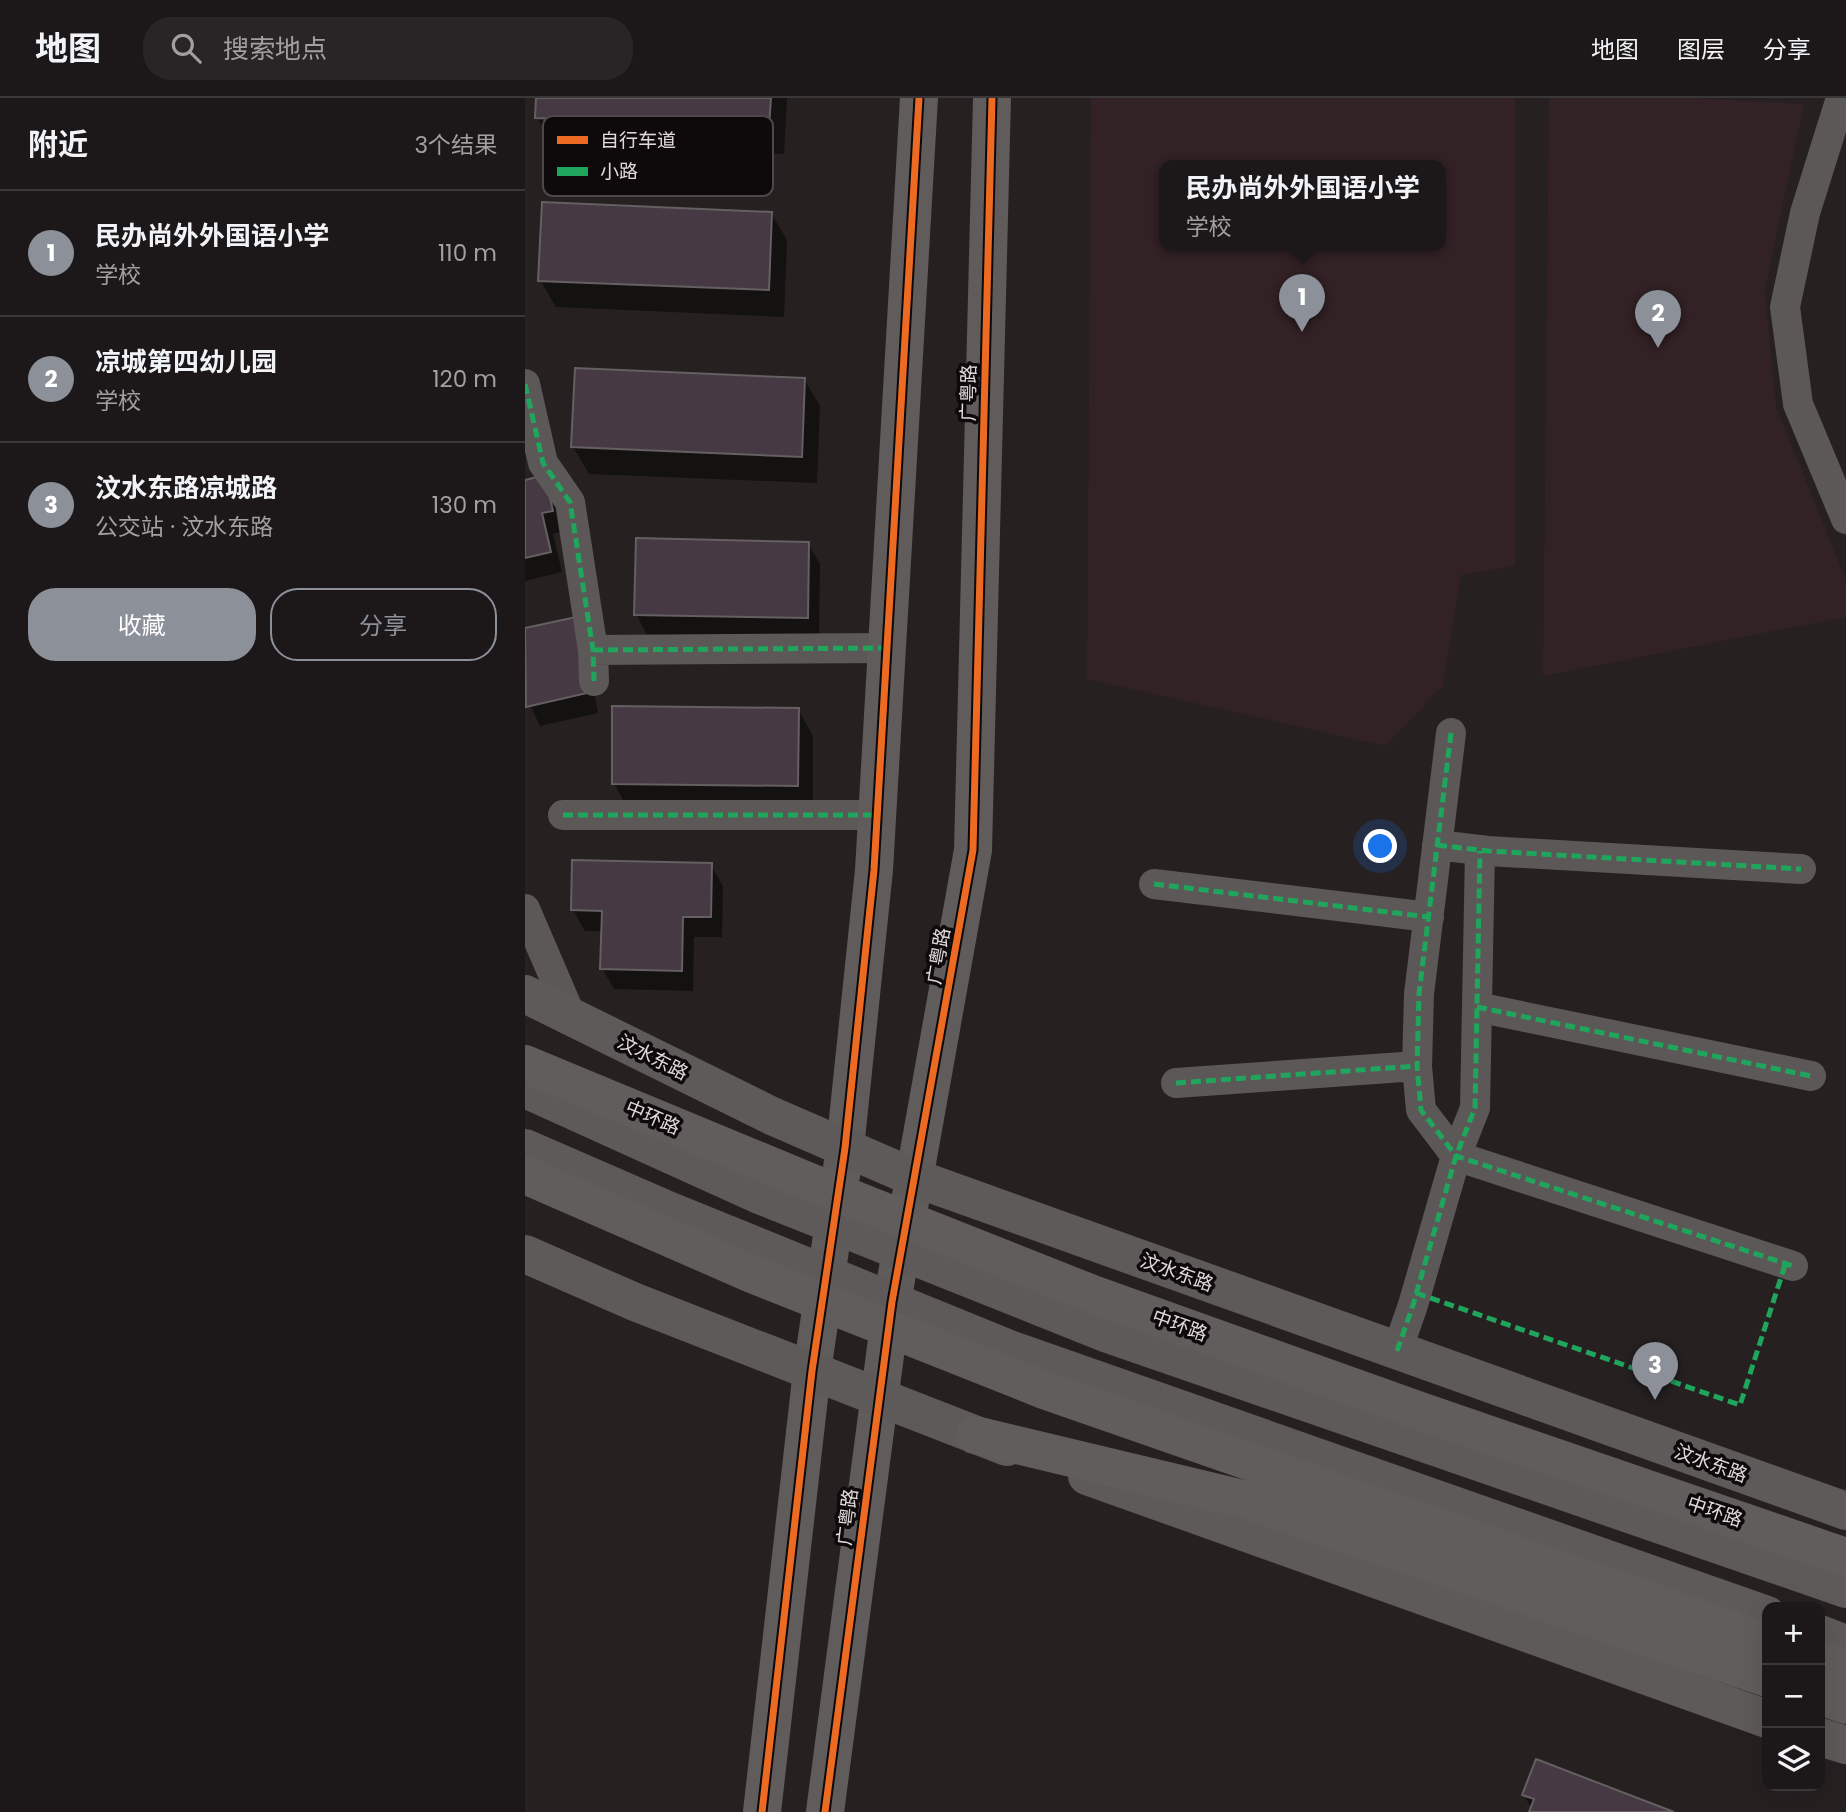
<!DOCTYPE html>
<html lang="zh">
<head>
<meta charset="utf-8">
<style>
  :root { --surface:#1c1819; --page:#292526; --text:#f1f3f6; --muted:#a0a0a2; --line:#3a3738; --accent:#8c9099 }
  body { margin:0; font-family:Poppins,"Noto Sans SC",sans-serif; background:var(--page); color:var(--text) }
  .controls { position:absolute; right:21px; bottom:21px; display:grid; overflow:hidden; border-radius:14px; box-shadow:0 7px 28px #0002 }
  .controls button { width:63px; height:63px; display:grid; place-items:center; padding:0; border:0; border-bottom:2px solid var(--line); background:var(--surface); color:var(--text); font:35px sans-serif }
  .you { position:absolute; left:856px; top:749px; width:24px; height:24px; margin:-18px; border:5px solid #fff; border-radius:50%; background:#1a73e8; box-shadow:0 0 0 10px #1a73e833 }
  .badge { display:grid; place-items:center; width:46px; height:46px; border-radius:50%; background:var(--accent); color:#fff; font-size:23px; font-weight:700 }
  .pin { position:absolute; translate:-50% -58px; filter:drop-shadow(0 2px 4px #0008) }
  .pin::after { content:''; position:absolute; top:37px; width:24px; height:21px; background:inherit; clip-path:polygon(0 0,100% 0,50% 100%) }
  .popup { position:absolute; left:634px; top:62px; width:287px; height:91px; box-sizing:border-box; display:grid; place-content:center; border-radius:14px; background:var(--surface); filter:drop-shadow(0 2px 5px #0005); font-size:23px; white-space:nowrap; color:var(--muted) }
  .popup b { font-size:26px; color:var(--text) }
  .popup::after { content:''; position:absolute; left:50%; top:100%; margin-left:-14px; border:14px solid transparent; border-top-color:var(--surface) }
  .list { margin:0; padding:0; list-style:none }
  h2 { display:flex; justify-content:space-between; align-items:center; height:91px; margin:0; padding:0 28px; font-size:30px }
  h2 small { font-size:23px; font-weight:400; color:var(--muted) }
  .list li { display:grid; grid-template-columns:46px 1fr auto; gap:21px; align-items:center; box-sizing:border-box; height:126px; padding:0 28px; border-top:2px solid var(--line) }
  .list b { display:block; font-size:26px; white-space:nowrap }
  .list p { margin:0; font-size:23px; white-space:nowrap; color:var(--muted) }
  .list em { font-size:23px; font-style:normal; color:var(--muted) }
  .actions { display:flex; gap:14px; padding:21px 28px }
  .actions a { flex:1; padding:16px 0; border:2px solid var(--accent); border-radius:28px; text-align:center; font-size:24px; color:var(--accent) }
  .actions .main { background:var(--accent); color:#fff }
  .icon { flex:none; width:38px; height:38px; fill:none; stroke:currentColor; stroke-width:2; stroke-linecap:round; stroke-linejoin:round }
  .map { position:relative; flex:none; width:1321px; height:1714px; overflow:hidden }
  header { display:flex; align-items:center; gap:42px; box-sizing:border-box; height:98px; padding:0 35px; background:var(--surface); border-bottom:2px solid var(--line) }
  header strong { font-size:33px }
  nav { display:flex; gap:38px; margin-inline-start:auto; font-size:24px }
  .search { width:490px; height:63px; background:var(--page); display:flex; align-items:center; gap:18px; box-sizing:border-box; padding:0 24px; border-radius:28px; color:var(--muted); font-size:26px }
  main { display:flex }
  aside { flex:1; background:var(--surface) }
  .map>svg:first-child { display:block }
  .built { fill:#322125; fill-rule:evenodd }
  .shadow { fill:#0007 }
  .building { fill:#473943; stroke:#645f61; stroke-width:2 }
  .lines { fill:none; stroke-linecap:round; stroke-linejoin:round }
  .minor { stroke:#5c5858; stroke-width:30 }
  .secondary { stroke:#5f5c5b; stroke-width:38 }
  .primary { stroke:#5d5a59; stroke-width:38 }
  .trunk { stroke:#615d5c; stroke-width:38 }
  .trunk-bridge { stroke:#615d5c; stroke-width:38 }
  .quiet { stroke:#20a55d; stroke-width:5; stroke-dasharray:10 5; stroke-linecap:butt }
  .cycleway-casing { stroke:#0e090a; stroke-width:11 }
  .cycleway { stroke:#ed6a23; stroke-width:7 }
  .labels { text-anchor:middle; stroke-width:7; stroke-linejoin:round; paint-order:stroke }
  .street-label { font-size:19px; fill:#e1d9db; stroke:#0e090a }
  .key { fill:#0e090a; stroke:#4d4749; stroke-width:2 }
  .key-label { font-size:19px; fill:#e1d9db }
</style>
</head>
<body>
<header>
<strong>地图</strong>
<div class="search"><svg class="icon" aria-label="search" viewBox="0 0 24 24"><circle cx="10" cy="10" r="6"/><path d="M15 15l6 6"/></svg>搜索地点</div>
<nav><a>地图</a><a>图层</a><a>分享</a></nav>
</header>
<main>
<aside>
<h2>附近<small>3个结果</small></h2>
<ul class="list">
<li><span class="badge">1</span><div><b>民办尚外外国语小学</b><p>学校</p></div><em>110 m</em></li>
<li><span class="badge">2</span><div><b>凉城第四幼儿园</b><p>学校</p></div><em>120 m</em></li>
<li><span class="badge">3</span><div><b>汶水东路凉城路</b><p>公交站 · 汶水东路</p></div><em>130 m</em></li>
</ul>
<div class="actions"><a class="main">收藏</a><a>分享</a></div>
</aside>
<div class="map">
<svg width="1321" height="1714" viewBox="0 0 1321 1714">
  <rect width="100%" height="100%" fill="#262021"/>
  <path class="built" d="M566,0H990V468L936,477L918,588L860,648L562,581ZM639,68H915V148H639Z
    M1024,0H1171L1279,6L1240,192L1251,309L1321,482V519L1018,578Z"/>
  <path class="shadow" d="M12,0H262L259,56L27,46L12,19Z
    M246,115L262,142L259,219L31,209L15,182Z
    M279,281L295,308L292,385L64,376L48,349Z
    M0,384L31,400L39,433L28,436L37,474L0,483Z
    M283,445L295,466L294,541L122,537L111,516Z
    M55,520L73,615L15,628L0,596V532Z
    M273,611L288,638V714L104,713L89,685Z
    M186,767L198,788L197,839H169L168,893L89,891L77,870L78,833H60L48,812Z
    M999,1697L1144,1714L1007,1711Z"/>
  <path class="building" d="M11,0H246L244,29L10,20Z
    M17,104L247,114L244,192L13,183Z
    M50,270L280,280L277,359L46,349Z
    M20,377L28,413L17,415L26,454L0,460V382Z
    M111,440L284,444L283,520L109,517Z
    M56,518L62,595L1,609L0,530Z
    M87,608L274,610L273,688L87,686Z
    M47,762L187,765L186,819H158L157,873L75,871L77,813L46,812Z
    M1011,1661L1149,1714H1004L1009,1701L997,1697Z"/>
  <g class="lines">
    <path class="minor" d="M1316,0L1280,115L1260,209L1273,306L1321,421
      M0,286L18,365L45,404L68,552L69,583
      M68,552L362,550
      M926,635L894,896L892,968L896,1012L931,1058L1268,1168
      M38,717H353
      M912,747L963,753L1276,771
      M629,786L904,819
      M0,811L46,918
      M952,909L1286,978
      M651,985L892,968
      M872,1253L888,1207L931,1058L950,1010L955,753"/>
    <path class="secondary" d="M237,1714L287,1273L320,1050L349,772L394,0
      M300,1714L367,1204L448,752L467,0"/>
    <path class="primary" d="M0,896L247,1018L390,1080L1321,1413
      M0,991L232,1096L583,1236L1321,1491
      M0,1050L138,1110L487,1252L1242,1517
      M0,1156L110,1204L482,1349
      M562,1378L1242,1621
      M1295,1536L1321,1546
      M1295,1639L1321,1647"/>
    <path class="trunk" d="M450,1337L722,1402
      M1295,1562L1321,1572
      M1295,1598L1321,1607"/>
    <path class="trunk-bridge" d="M0,966L285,1084L570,1197L898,1314L1321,1459
      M0,1077L227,1176L519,1292L1242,1544
      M722,1402L1242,1580"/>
    <path class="quiet" d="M0,286L18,365L45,404L68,552L69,583
      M68,552L362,550
      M926,635L894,896L892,968L896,1012L931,1058L1268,1168
      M38,717H353
      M912,747L963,753L1276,771
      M629,786L904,819
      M952,909L1286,978
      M651,985L892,968
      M891,1195L1215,1307L1261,1164
      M872,1253L888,1207L931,1058L950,1010L955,753"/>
    <defs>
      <path id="cycleway" d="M237,1714L287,1273L320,1050L349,772L394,0
        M300,1714L367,1204L448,752L467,0"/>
    </defs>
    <use href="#cycleway" class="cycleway-casing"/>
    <use href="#cycleway" class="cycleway"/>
  </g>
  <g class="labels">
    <g class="street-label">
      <text transform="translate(443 295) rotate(-89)" y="7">广粤路</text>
      <text transform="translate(413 858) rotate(-80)" y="7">广粤路</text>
      <text transform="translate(128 959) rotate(27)" y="7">汶水东路</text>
      <text transform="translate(128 1019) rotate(23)" y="7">中环路</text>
      <text transform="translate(652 1174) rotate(20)" y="7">汶水东路</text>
      <text transform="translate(655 1227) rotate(20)" y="7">中环路</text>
      <text transform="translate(1186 1365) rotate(20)" y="7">汶水东路</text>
      <text transform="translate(1190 1413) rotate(19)" y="7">中环路</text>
      <text transform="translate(322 1419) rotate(-83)" y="7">广粤路</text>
    </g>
  </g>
  <rect x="18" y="18" width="230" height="80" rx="10" class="key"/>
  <rect x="32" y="38" width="31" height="8" fill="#ed6a23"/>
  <rect x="32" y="69" width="31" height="9" fill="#20a55d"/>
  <g class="key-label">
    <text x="75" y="49">自行车道</text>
    <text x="75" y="80">小路</text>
  </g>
</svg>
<div class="controls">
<button>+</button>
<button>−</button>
<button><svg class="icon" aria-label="layers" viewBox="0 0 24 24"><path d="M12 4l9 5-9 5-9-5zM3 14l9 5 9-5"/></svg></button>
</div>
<div class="you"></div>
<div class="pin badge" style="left:777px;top:234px">1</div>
<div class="popup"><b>民办尚外外国语小学</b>学校</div>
<div class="pin badge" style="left:1133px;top:250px">2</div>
<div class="pin badge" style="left:1130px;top:1302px">3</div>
</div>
</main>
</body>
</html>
